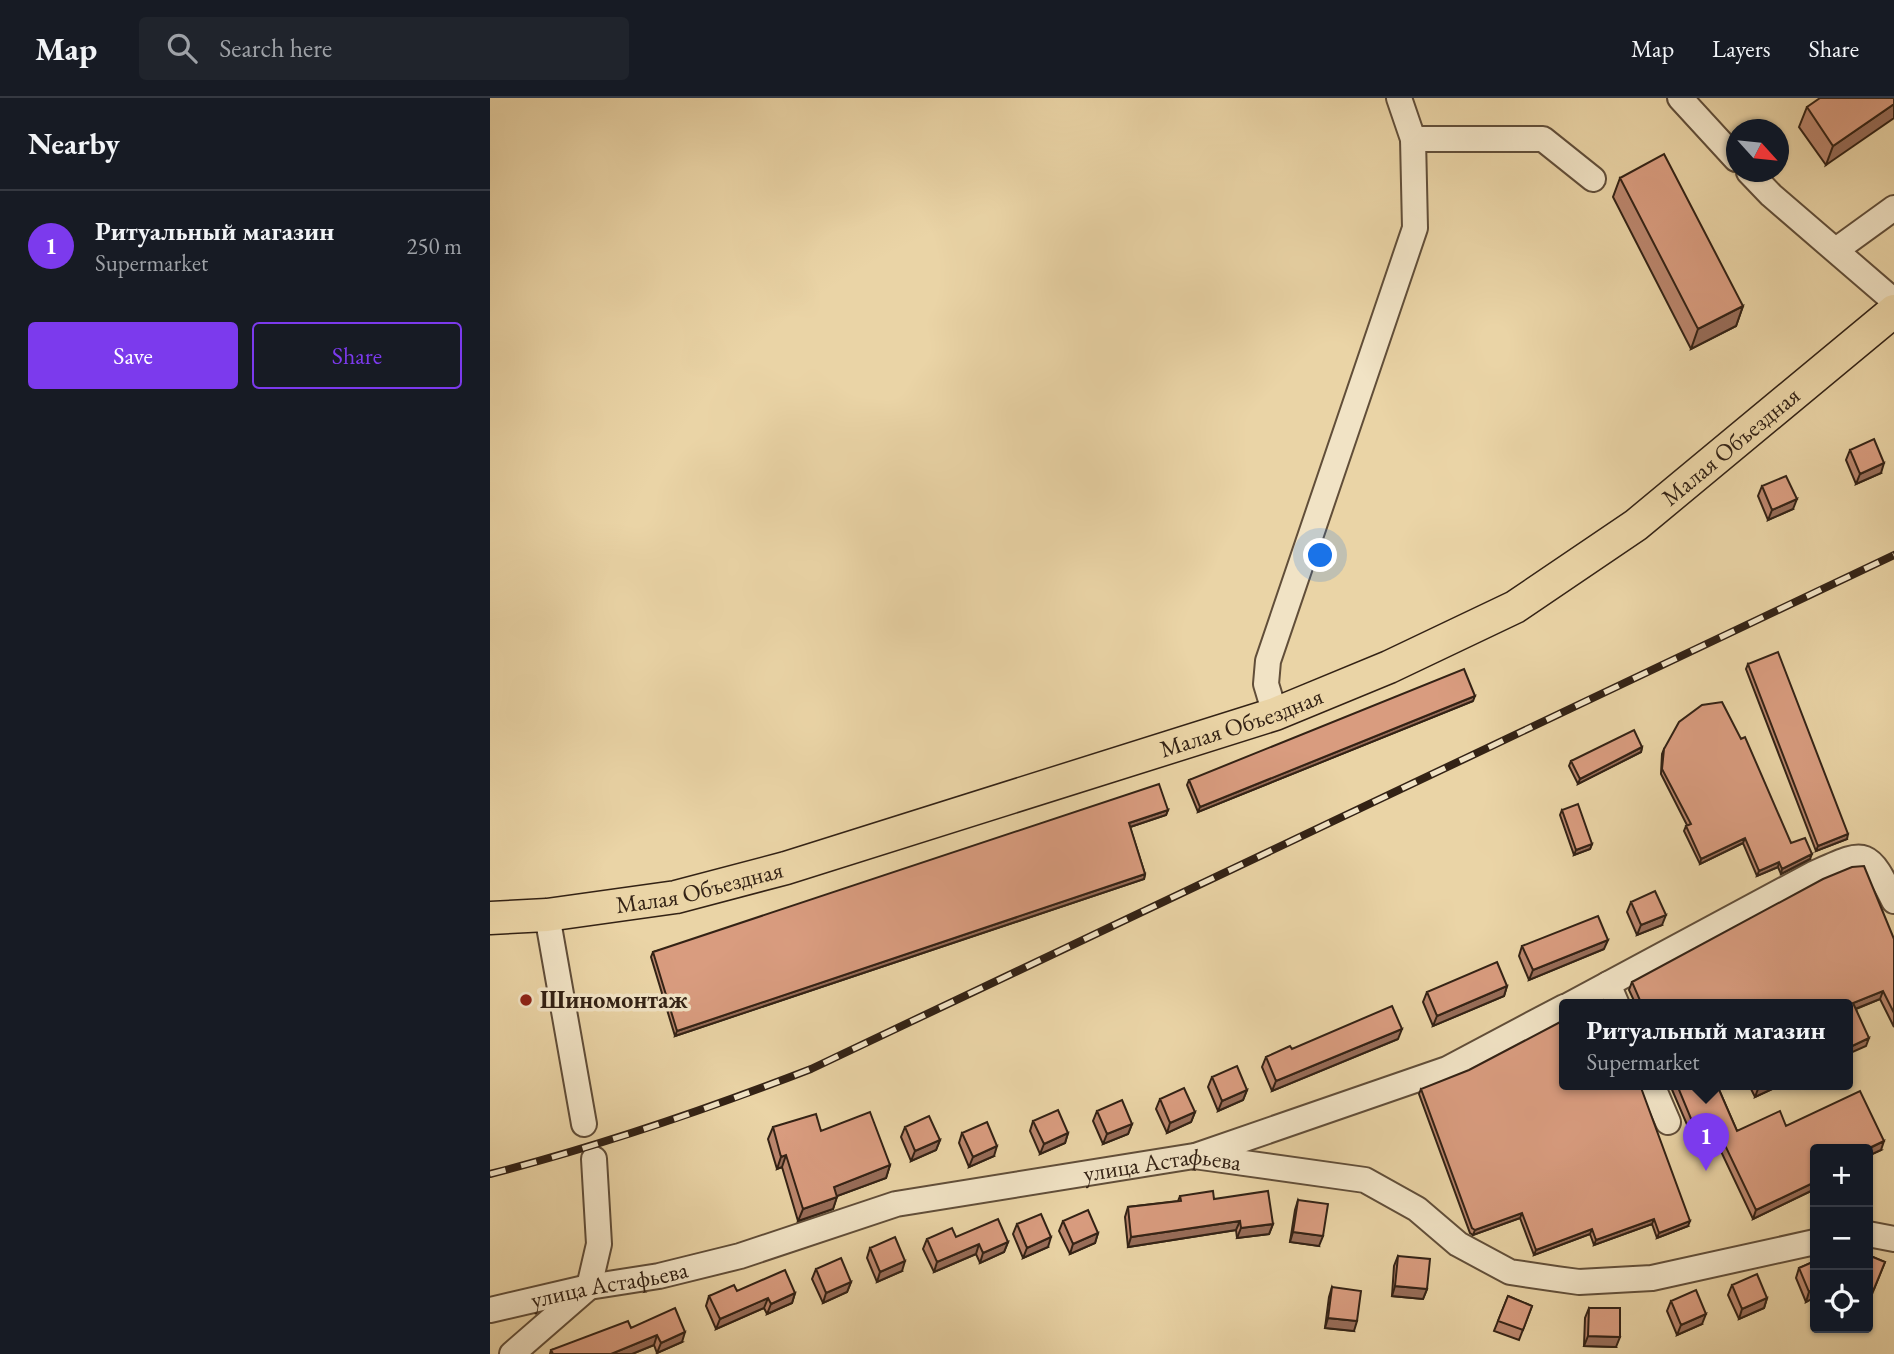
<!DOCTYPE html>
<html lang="en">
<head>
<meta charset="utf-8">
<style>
  :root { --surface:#171b24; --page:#20242c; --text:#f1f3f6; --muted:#9ea1a6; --line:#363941; --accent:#7c3aed }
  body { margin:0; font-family:"EB Garamond",serif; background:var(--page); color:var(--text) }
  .controls { position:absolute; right:21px; bottom:21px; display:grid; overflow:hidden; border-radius:7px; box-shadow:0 2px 5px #0004 }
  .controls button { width:63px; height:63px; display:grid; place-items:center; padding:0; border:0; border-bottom:2px solid var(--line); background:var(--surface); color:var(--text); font:35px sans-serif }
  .compass { position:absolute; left:1236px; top:21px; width:63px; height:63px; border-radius:50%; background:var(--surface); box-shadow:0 2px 5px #0004; rotate:117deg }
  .you { position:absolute; left:831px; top:458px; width:24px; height:24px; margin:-18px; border:5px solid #fff; border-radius:50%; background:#1a73e8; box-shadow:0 0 0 10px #1a73e833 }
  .badge { display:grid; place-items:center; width:46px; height:46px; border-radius:50%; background:var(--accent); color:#fff; font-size:23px; font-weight:700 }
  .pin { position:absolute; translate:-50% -58px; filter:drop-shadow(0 2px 4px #0008) }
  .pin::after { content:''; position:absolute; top:37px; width:24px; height:21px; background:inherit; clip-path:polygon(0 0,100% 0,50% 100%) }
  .popup { position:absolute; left:1069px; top:901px; width:294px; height:91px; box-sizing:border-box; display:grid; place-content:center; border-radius:7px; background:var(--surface); filter:drop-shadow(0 2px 5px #0005); font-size:23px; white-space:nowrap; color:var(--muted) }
  .popup b { font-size:26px; color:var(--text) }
  .popup::after { content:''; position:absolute; left:50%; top:100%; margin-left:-14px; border:14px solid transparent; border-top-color:var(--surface) }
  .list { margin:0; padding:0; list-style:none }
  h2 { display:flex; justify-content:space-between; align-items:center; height:91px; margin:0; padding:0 28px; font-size:30px }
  h2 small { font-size:23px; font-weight:400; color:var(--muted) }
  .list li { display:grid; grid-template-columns:46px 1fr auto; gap:21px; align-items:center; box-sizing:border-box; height:112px; padding:0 28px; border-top:2px solid var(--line) }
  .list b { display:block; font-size:26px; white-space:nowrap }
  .list p { margin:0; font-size:23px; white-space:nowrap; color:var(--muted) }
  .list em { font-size:23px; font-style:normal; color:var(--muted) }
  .actions { display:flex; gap:14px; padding:21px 28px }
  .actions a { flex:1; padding:16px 0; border:2px solid var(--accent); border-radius:7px; text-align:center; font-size:24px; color:var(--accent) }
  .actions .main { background:var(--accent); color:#fff }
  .icon { flex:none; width:38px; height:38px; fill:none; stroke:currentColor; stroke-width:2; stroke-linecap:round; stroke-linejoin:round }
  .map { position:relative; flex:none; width:1404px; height:1256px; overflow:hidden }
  header { display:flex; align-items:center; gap:42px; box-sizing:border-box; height:98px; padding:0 35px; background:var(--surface); border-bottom:2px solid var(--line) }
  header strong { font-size:33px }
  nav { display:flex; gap:38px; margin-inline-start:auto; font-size:24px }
  .search { width:490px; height:63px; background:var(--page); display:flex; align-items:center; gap:18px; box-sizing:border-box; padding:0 24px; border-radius:7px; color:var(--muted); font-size:26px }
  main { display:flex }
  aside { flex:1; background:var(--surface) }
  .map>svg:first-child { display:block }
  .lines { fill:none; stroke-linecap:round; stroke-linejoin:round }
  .minor-casing { stroke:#614e39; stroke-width:28 }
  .major-casing { stroke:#332215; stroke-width:35 }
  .minor { stroke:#f1e3c5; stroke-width:24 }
  .major { stroke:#ead4a6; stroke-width:32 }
  .rail-casing { stroke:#332215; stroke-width:8 }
  .rail { stroke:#f1e3c5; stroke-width:5; stroke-dasharray:16; stroke-linecap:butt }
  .wall { fill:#bb866d; stroke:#332215; stroke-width:2 }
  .shaded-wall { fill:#986d59; stroke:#332215; stroke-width:2 }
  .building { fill:#d99c7f; stroke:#332215; stroke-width:2 }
  .poi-dot { fill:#8f2418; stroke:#f1e3c5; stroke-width:2.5 }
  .labels { text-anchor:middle; stroke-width:7; stroke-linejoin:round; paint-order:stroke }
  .street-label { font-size:24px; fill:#332215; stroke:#f1e3c5 }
  .poi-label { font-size:24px; font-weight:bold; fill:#332215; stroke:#f1e3c5; text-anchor:start }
</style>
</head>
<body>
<header>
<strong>Map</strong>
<div class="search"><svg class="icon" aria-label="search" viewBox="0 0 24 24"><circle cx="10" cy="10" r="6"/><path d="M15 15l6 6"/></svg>Search here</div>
<nav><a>Map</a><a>Layers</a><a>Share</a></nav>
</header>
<main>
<aside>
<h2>Nearby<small></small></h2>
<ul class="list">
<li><span class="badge">1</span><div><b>Ритуальный магазин</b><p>Supermarket</p></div><em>250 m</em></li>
</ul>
<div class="actions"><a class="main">Save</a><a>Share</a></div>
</aside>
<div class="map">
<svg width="1404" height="1256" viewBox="0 0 1404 1256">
  <rect width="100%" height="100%" fill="#ead4a6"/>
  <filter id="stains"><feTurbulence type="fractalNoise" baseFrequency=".00286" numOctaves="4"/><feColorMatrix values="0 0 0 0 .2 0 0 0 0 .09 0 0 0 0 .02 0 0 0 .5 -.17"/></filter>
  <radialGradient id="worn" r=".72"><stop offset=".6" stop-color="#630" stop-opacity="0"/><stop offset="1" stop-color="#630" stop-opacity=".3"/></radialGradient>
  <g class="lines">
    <defs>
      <g id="minor">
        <path d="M1190,0L1246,61"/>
        <path d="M923,41H1053L1103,81"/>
        <path d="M1259,74L1281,97L1404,203"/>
        <path d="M1346,152L1404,110"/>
        <path d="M785,616L776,586L778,563L925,130L923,41L909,0"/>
        <path d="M57,817L94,1026"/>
        <path d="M1118,886L1127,907"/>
        <path d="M1079,907L1323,776C1377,752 1377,749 1404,803"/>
        <path d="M1162,987L1178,1024"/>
        <path d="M708,1057L957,971L1074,909"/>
        <path d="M1378,1136L1404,1141"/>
        <path id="s1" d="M0,1212L99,1189L169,1178L250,1158L406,1106L704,1058L875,1082L927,1111L968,1146L1020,1174L1067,1181L1089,1184L1162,1180L1325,1144"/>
        <path d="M22,1256L99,1189L109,1146L104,1061"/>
      </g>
      <g id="major">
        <path id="s2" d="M0,820L57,817L186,799L296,770L785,616L899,569L1025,509L1146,427L1404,213"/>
      </g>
    </defs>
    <use href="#minor" class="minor-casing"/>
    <use href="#major" class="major-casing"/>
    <use href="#minor" class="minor"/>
    <use href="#major" class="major"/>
    <defs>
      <path id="rail" d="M0,1076C110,1048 215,1012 321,971L1404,457"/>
    </defs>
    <use href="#rail" class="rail-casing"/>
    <use href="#rail" class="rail"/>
  </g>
  <path class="wall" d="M1404,0L1336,67L1309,29L1317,9Z
    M1130,80L1253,208L1246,228L1201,251L1123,99Z
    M1360,352L1391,375L1366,386L1356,362Z
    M1272,388L1303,411L1278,422L1268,398Z
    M1258,566L1357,741L1326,753L1256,571Z
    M983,603L708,714L697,687L699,682Z
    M1152,649L1151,654L1088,686L1079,668L1081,663Z
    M1174,651L1301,745L1320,761L1291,776L1288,769L1267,778L1253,745L1210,766L1194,733L1196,728L1197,727L1171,676L1172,656Z
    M678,712L676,717L640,729L655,776L654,781L185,938L161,859L163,854Z
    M1072,712L1102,746L1100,751L1084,757L1070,717Z
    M1141,804L1172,827L1147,837L1137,814Z
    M1404,841V929L1390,901L1366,911L1376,948L1358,907H1146L1139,892L1142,884Z
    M1032,848L1114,851L1039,882L1029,858Z
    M1017,888L1014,898L943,928L933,904L937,894Z
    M908,941L782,993L772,969L776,959L802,951Z
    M722,979L757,992L753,1002L728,1013L718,989Z
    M1180,987H1227L1247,1033L1296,1028L1391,1052L1378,1058V1051H1325V1091L1263,1121L1219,1028L1201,1036Z
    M1259,987H1291L1265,999Z
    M931,991L1198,1128L1167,1140L1162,1126L1104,1147L1100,1136L1044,1157L1030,1120L983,1137L980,1135L929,996Z
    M670,1001L705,1014L701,1024L677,1035L666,1011Z
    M607,1013L642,1026L638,1036L613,1046L603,1023Z
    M543,1023L578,1035L575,1045L550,1056L540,1033Z
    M283,1029L331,1033L400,1067L396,1080L347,1098L343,1111L308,1123L292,1069L287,1071L278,1041Z
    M415,1029L450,1042L446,1052L421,1063L411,1039Z
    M472,1035L504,1058L479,1069L469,1045Z
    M690,1098L724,1101L783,1126L779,1136L747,1140L746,1132L638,1149L635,1119L638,1109L688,1103Z
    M808,1102L829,1148L800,1144L805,1112Z
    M573,1123L608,1135L605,1145L580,1156L569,1133Z
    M527,1126L558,1149L533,1160L523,1136Z
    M466,1139L518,1144L514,1154L490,1165L486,1156L444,1174L433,1151L437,1141Z
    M380,1150L412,1173L387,1184L377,1160Z
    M1378,1157L1395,1164L1380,1201L1378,1200Z
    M908,1158L937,1191L933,1201L902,1198L904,1168Z
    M1325,1163V1199L1316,1204L1306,1180L1309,1170Z
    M326,1171L361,1184L357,1194L333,1205L322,1181Z
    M1242,1187L1277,1200L1274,1210L1249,1221L1238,1197Z
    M842,1189L864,1233L835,1230L839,1199Z
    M247,1193L305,1195L302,1205L277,1216L274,1210L226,1231L216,1208L219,1198Z
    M1018,1198L1042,1208L1029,1242L1004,1233Z
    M1181,1203L1212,1226L1187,1237L1177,1213Z
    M1099,1210L1126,1249L1094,1248L1095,1220Z
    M141,1230L192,1244L167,1255L164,1247L142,1256H60L61,1252Z"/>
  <path class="shaded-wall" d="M1404,6V20L1336,67L1343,48Z
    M1253,208L1246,228L1201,251L1208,231Z
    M1394,365L1391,375L1366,386L1370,376Z
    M1307,401L1303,411L1278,422L1282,412Z
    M985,598L983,603L708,714L710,709Z
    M1152,649L1151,654L1088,686L1090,681Z
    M678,712L676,717L637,730L639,725Z
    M1358,736L1357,741L1326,753L1328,748Z
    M1255,740L1253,745L1210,766L1211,761Z
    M1102,746L1100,751L1084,757L1086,752Z
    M1322,756L1320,761L1291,776L1292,771Z
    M1289,764L1288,769L1267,778L1269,773Z
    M655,776L654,781L185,938L187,933Z
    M1176,817L1172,827L1147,837L1151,827Z
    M1118,842L1114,851L1039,882L1043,872Z
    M1017,888L1014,898L943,928L947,918Z
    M1393,893L1390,901L1360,913L1363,905Z
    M912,931L908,941L782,993L786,983Z
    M1379,940L1376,948L1358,956V950Z
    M1276,987H1291L1265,999L1268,991Z
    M757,992L753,1002L728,1013L732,1003Z
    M705,1014L701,1024L677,1035L680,1025Z
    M1222,1020L1219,1028L1201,1036L1204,1028Z
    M642,1026L638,1036L613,1046L617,1036Z
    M578,1035L575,1045L550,1056L554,1046Z
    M450,1042L446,1052L421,1063L425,1053Z
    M1394,1043L1391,1052L1378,1058V1051Z
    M507,1048L504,1058L479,1069L483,1059Z
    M296,1057L292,1069L287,1071L291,1059Z
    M400,1067L396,1080L339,1101L344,1089Z
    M1325,1084V1091L1263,1121L1266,1112Z
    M347,1099L343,1111L308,1123L313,1111Z
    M1032,1115L1030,1120L983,1137L985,1132Z
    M1164,1121L1162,1126L1104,1147L1106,1142Z
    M750,1123L746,1132L638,1149L641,1139Z
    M1200,1123L1198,1128L1167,1140L1169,1135Z
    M783,1126L779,1136L747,1140L751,1130Z
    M1102,1131L1100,1136L1044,1157L1046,1152Z
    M803,1134L833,1138L829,1148L800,1144Z
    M608,1135L605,1145L580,1156L583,1146Z
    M561,1139L558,1149L533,1160L537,1150Z
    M518,1144L514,1154L490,1165L493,1155Z
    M489,1146L486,1156L444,1174L447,1164Z
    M415,1163L412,1173L387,1184L390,1174Z
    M361,1184L357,1194L333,1205L336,1195Z
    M905,1188L937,1191L933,1201L902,1198Z
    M1325,1191V1199L1316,1204L1319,1194Z
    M305,1195L302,1205L277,1216L281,1206Z
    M278,1200L274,1210L226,1231L230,1221Z
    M1277,1200L1274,1210L1249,1221L1252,1211Z
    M1216,1216L1212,1226L1187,1237L1191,1227Z
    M838,1220L867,1223L864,1233L835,1230Z
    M195,1234L192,1244L167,1255L171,1245Z
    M167,1237L164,1247L142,1256H121Z
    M1098,1238L1130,1239L1126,1249L1094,1248Z"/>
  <path class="building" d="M1330,0H1404V6L1343,48L1317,9Z
    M1174,56L1253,208L1208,231L1130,80Z
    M1384,341L1394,365L1370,376L1360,352Z
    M1296,378L1307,401L1282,412L1272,388Z
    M1288,554L1358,736L1328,748L1258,566Z
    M974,571L985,598L710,709L699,682Z
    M1232,604L1251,641L1255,639L1301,745L1315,740L1322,756L1292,771L1289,764L1269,773L1255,740L1211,761L1196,728L1201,726L1172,671L1174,651L1189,624L1212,607Z
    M1144,632L1152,649L1090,681L1081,663Z
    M669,686L678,712L639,725L655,776L187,933L163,854Z
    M1088,706L1102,746L1086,752L1072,712Z
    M1374,768L1404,841V915L1393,893L1363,905L1379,940L1358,950V907H1152L1142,884L1333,781L1362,769Z
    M1165,793L1176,817L1151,827L1141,804Z
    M1108,818L1118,842L1043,872L1032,848Z
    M1007,864L1017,888L947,918L937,894Z
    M1113,902L1117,907H1103Z
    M902,908L912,931L786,983L776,959L800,948L802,951Z
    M1074,922V987H1150L1200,1123L1169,1135L1164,1121L1106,1142L1102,1131L1046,1152L1032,1115L985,1132L982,1130L931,991L979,972Z
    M747,968L757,992L732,1003L722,979Z
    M1187,987H1227L1247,1033L1290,1013L1296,1028L1370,993L1394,1043L1377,1051H1325V1084L1266,1112L1222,1020L1204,1028Z
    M1266,987H1276L1268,991Z
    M694,990L705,1014L680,1025L670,1001Z
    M632,1002L642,1026L617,1036L607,1013Z
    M568,1012L578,1035L554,1046L543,1023Z
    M380,1014L400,1067L344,1089L347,1099L313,1111L296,1057L291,1059L283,1029L326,1016L331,1033Z
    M439,1018L450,1042L425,1053L415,1029Z
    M497,1024L507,1048L483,1059L472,1035Z
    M723,1093L724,1101L778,1093L783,1126L751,1130L750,1123L641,1139L638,1109L691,1103L690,1098Z
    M808,1102L838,1106L833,1138L803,1134Z
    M598,1112L608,1135L583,1146L573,1123Z
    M551,1116L561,1139L537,1150L527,1126Z
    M508,1121L518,1144L493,1155L489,1146L447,1164L437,1141L462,1130L466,1139Z
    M405,1139L415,1163L390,1174L380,1150Z
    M1378,1157L1395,1164L1384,1191L1378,1189Z
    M908,1158L940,1161L937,1191L905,1188Z
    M351,1160L361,1184L336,1195L326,1171Z
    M1325,1163V1191L1319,1194L1309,1170Z
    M295,1172L305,1195L281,1206L278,1200L230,1221L219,1198L244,1187L247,1193Z
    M1267,1176L1277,1200L1252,1211L1242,1187Z
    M842,1189L871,1193L867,1223L838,1220Z
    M1206,1192L1216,1216L1191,1227L1181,1203Z
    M1018,1198L1042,1208L1033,1232L1008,1223Z
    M185,1210L195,1234L171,1245L167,1237L121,1256H63L61,1252L138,1223L141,1230Z
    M1099,1210H1130V1239L1098,1238Z"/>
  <circle class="poi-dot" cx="36" cy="902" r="7"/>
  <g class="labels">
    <g class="street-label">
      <text dy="8" stroke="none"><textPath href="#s2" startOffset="1346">Малая Объездная</textPath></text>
      <text dy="8" stroke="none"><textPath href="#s2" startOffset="779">Малая Объездная</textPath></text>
      <text dy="8" stroke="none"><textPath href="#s2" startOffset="212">Малая Объездная</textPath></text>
      <text dy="8" stroke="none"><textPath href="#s1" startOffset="690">улица Астафьева</textPath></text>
      <text dy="8" stroke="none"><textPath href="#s1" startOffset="122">улица Астафьева</textPath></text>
    </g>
    <g class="poi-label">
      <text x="50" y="910">Шиномонтаж</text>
    </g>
  </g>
  <rect width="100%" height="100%" filter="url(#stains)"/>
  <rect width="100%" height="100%" fill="url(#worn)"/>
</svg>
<div class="controls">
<button>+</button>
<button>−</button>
<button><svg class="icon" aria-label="locate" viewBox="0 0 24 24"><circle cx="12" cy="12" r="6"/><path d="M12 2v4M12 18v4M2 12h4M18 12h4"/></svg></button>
</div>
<svg class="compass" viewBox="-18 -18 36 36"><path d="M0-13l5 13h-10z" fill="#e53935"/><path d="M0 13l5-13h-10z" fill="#9ea1a6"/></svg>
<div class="you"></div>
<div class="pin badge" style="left:1216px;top:1073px">1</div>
<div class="popup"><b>Ритуальный магазин</b>Supermarket</div>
</div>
</main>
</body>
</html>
